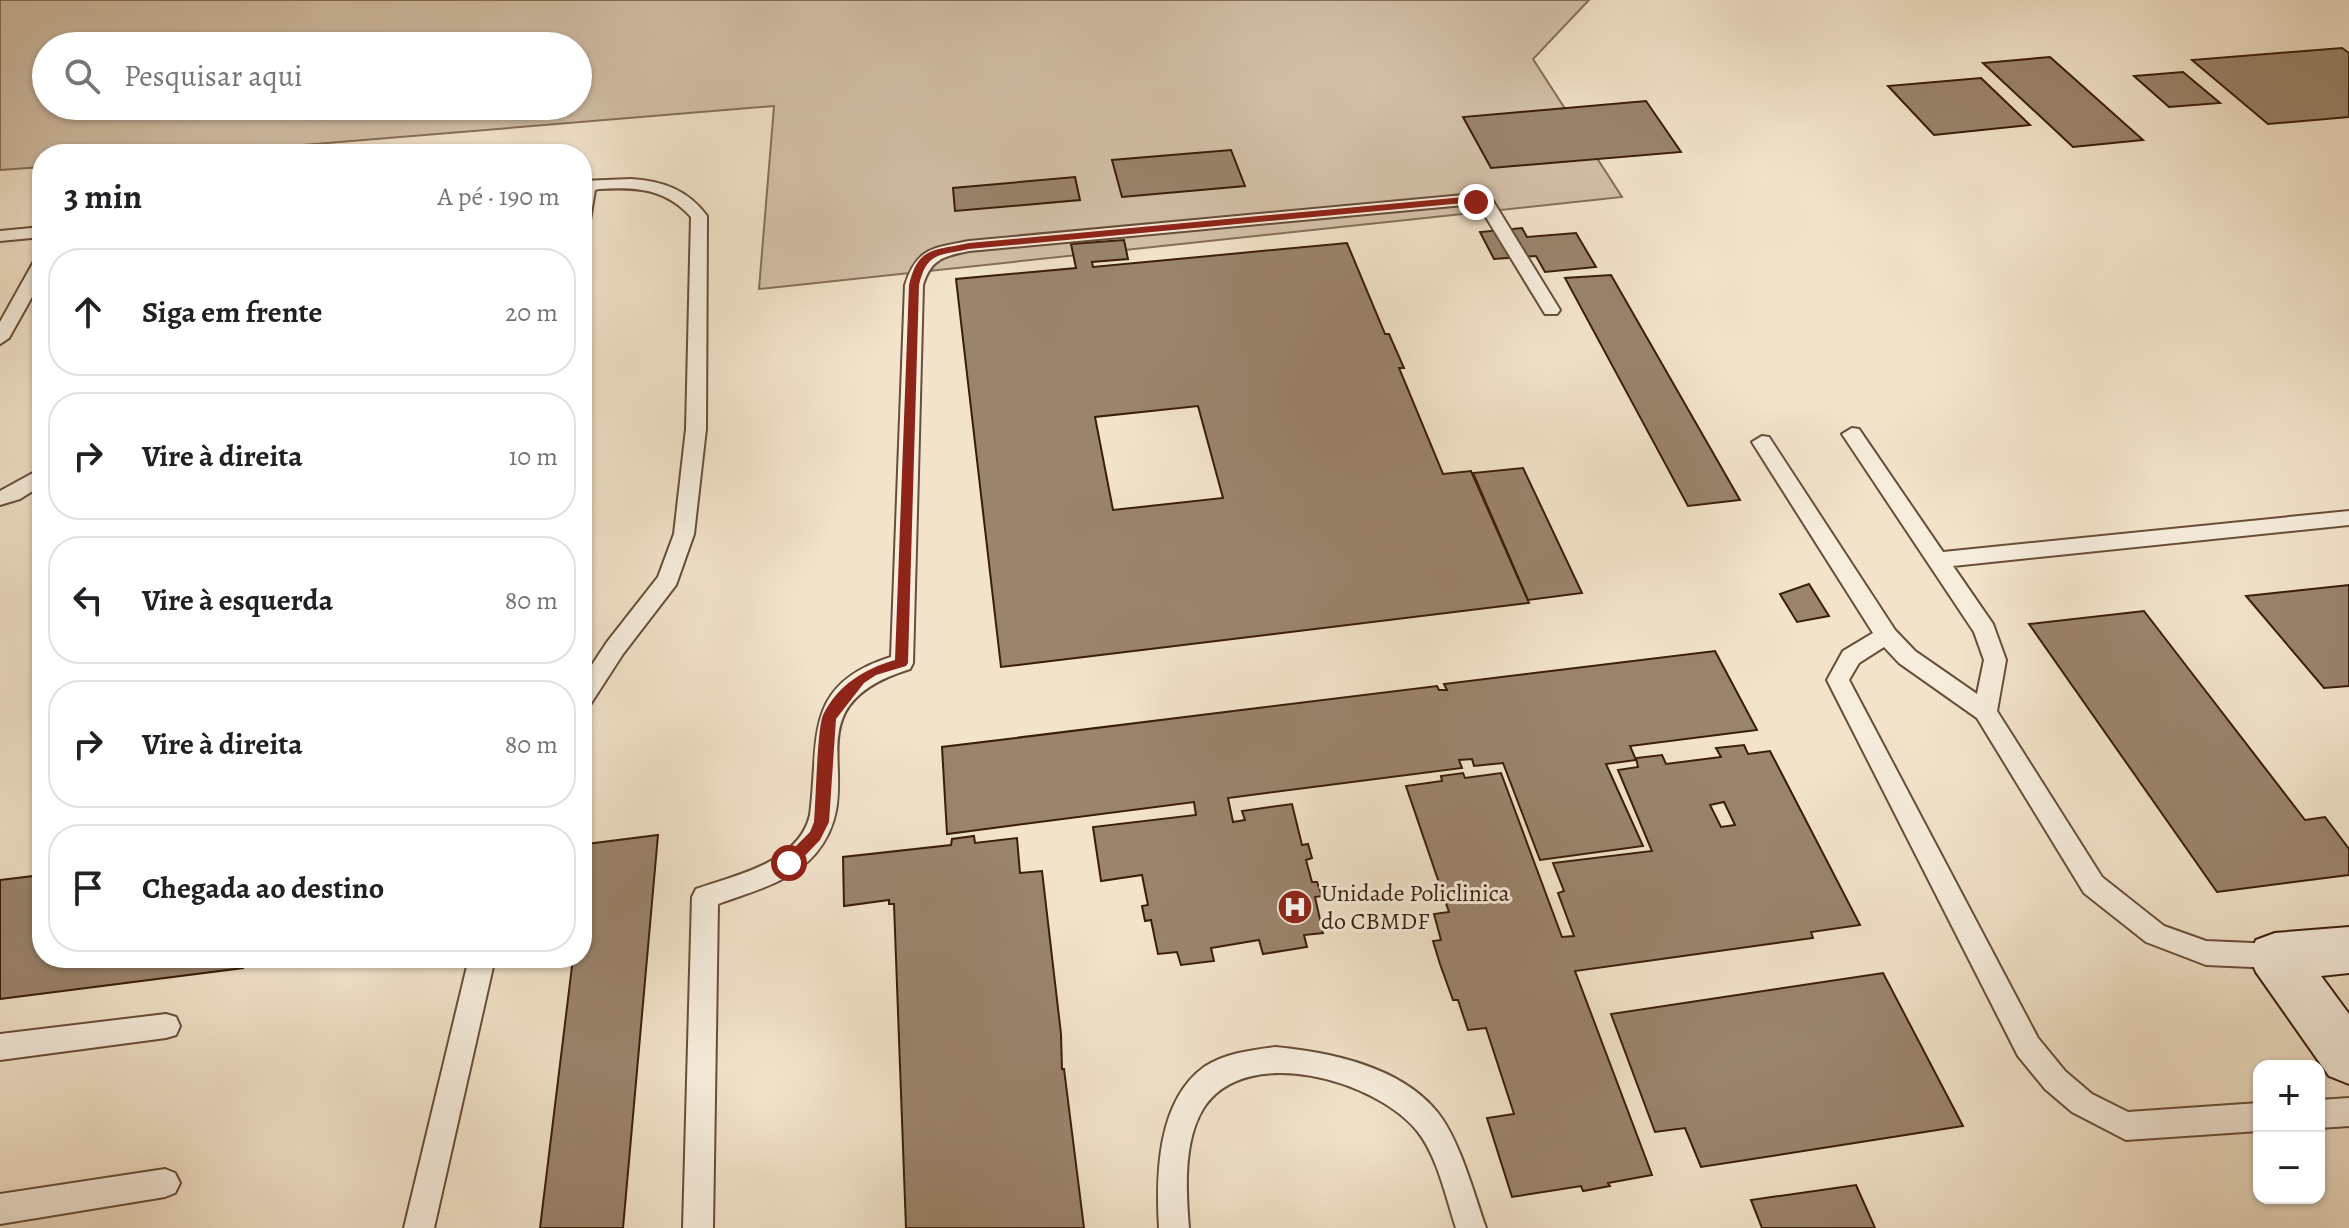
<!DOCTYPE html>
<html lang="pt">
<head>
<meta charset="utf-8">
<style>
  :root { --surface:#fff; --page:#f2f2f2; --text:#202124; --muted:#757577; --line:#e0e0e0 }
  body { margin:0; font-family:Alegreya,serif; background:var(--page); color:var(--text) }
  .controls { position:absolute; right:24px; bottom:24px; display:grid; overflow:hidden; border-radius:16px; box-shadow:0 2px 6px #0004 }
  .controls button { width:72px; height:72px; display:grid; place-items:center; padding:0; border:0; border-bottom:2px solid var(--line); background:var(--surface); color:var(--text); font:40px sans-serif }
  .stop { position:absolute; width:24px; height:24px; margin:-18px; border:6px solid #8f2418; border-radius:50%; background:#fff }
  .stop.end { background:#8f2418; border-color:#fff; box-shadow:0 2px 8px #0008 }
  .list { margin:0; padding:0; list-style:none }
  h2 { display:flex; justify-content:space-between; align-items:center; height:104px; margin:0; padding:0 32px; font-size:34px }
  h2 small { font-size:26px; font-weight:400; color:var(--muted) }
  .list li { display:grid; grid-template-columns:52px 1fr auto; gap:24px; align-items:center; box-sizing:border-box; height:128px; margin:0 16px 16px; padding:0 16px; border:2px solid var(--line); border-radius:32px }
  .list b { display:block; font-size:30px; white-space:nowrap }
  .list em { font-size:26px; font-style:normal; color:var(--muted) }
  .icon { flex:none; width:44px; height:44px; fill:none; stroke:currentColor; stroke-width:2; stroke-linecap:round; stroke-linejoin:round }
  .map { position:relative; flex:none; width:2349px; height:1228px; overflow:hidden }
  .search { position:absolute; background:var(--surface); box-shadow:0 2px 6px #0004; left:32px; top:32px; width:560px; height:88px; display:flex; align-items:center; gap:20px; box-sizing:border-box; padding:0 28px; border-radius:44px; color:var(--muted); font-size:30px }
  .panel { position:absolute; background:var(--surface); box-shadow:0 2px 6px #0004; left:32px; top:144px; width:560px; height:824px; border-radius:32px }
  .map>svg:first-child { display:block }
  .green { fill:#d3c1a9; stroke:#866f58; stroke-width:2; fill-rule:evenodd }
  .building { fill:#9a846d; stroke:#3a1d08; stroke-width:2; fill-rule:evenodd }
  .lines { fill:none; stroke-linecap:round; stroke-linejoin:round }
  .lane-casing { stroke:#684e38; stroke-width:4 }
  .secondary-casing { stroke:#3a1d08; stroke-width:4 }
  .lane { fill:#f7eddd; fill-rule:evenodd }
  .secondary { fill:#f7eddd; fill-rule:evenodd }
  .route { fill:#8f2418 }
  .labels { text-anchor:middle; stroke-width:6; stroke-linejoin:round; paint-order:stroke }
  .poi-label { font-size:24px; fill:#3a1d08; stroke:#f7eddd; text-anchor:start }
</style>
</head>
<body>
<div class="map">
<svg width="2349" height="1228" viewBox="0 0 2349 1228">
  <rect width="100%" height="100%" fill="#f2e3ca"/>
  <filter id="stains"><feTurbulence type="fractalNoise" baseFrequency=".0025" numOctaves="4"/><feColorMatrix values="0 0 0 0 .2 0 0 0 0 .09 0 0 0 0 .02 0 0 0 .5 -.17"/></filter>
  <radialGradient id="worn" r=".72"><stop offset=".6" stop-color="#630" stop-opacity="0"/><stop offset="1" stop-color="#630" stop-opacity=".3"/></radialGradient>
  <path class="green" d="M0,0H1589L1533,59L1622,197L759,289L774,106L195,154H42V167L0,170ZM46,46H578V106H46Z"/>
  <path class="building" d="M2342,48L2349,53V117L2268,124L2192,60Z
    M2050,57L2143,140L2073,147L1983,63Z
    M2183,72L2220,103L2169,107L2134,76Z
    M1981,78L2030,125L1934,135L1888,86Z
    M1646,101L1681,152L1491,168L1463,117Z
    M1231,150L1245,186L1122,197L1112,160Z
    M1075,177L1080,200L955,211L953,188Z
    M1522,228L1527,237L1576,233L1596,267L1545,272L1536,256L1494,259L1480,232Z
    M1124,240L1128,259L1092,262L1093,267L1347,243L1385,334H1389L1404,368H1399L1443,474L1471,471L1529,603L1001,667L956,279L1076,268L1071,244ZM1198,406L1223,498L1113,510L1095,417Z
    M1611,275L1740,500L1688,506L1565,278Z
    M1523,468L1582,593L1528,600L1473,473Z
    M1809,584L1829,616L1797,622L1780,594Z
    M2349,585V686L2324,688L2246,596Z
    M2144,611L2305,820L2325,817L2349,849V875L2217,892L2029,624Z
    M1715,651L1757,730L1630,746L1636,760L1606,764L1643,846L1540,860L1503,763L1474,766L1472,759L1459,760L1462,768L1228,798L1233,822L1245,820L1242,811L1292,804L1302,845L1308,844L1312,858L1306,860L1312,882H1317L1322,896L1315,897L1323,933L1304,935L1307,947L1263,954L1259,940L1211,948L1214,961L1181,965L1177,952L1158,954L1151,920L1145,921L1142,906L1148,905L1142,875L1101,881L1093,827L1196,815L1194,802L947,834L942,747L1437,686L1439,690H1447L1444,684Z
    M1744,745L1748,754L1770,751L1860,925L1811,932L1813,938L1575,971L1652,1175L1608,1183L1610,1186L1583,1191L1581,1186L1512,1197L1487,1118L1514,1114L1486,1028L1468,1030L1458,1000H1453L1440,964L1433,941L1441,940L1434,914L1449,912L1406,786L1442,781L1441,776L1463,773L1465,778L1501,773L1562,937L1574,936L1558,893L1564,891L1553,863L1652,851L1618,770L1638,767L1636,758L1662,755L1666,764L1721,757L1716,748ZM1724,802L1735,825L1721,827L1710,805Z
    M658,835L623,1228H540L573,958H582V885L587,844Z
    M974,836L975,843L1017,838L1020,873L1042,871L1061,1034L1062,1069H1064L1084,1228H906L894,904H889V900L844,906L843,857L951,845L952,839Z
    M42,875V958H251L250,962H244L243,968L0,999V880Z
    M1883,973L1963,1126L1701,1167L1685,1128L1655,1132L1611,1014Z
    M1856,1185L1875,1228H1762L1751,1200Z"/>
  <g class="lines">
    <defs>
      <path id="lane" d="M631,179C663,181 688,190 707,216L706,429L694,534L676,585L623,654L590,705L582,708V680L607,642L658,577L674,534L686,429L691,217C665,188 635,187 599,189L595,190L590,220L582,225V181Z
        M1464,195L1493,201L1560,310L1557,314H1545L1481,209L1464,205L969,251C944,256 931,259 923,285L913,663L910,669C784,708 874,783 816,853C792,882 751,892 718,904L713,1228H683L692,897L696,889C735,875 799,863 810,815C820,740 801,685 891,657L905,285C917,247 934,248 969,241Z
        M42,227V237L0,241V231Z
        M42,258V279L9,338L0,344V322L33,263Z
        M1852,428L1859,429L1943,552L2349,511V525L1953,566L1993,624L2006,660L1997,711L2102,877L2164,926L2206,941L2275,944L2284,948L2288,956L2284,964L2275,968L2206,965L2146,942L2084,893L1977,718L1899,663L1884,647L1859,663L1849,680L2038,1038L2065,1071L2092,1094L2128,1112L2259,1103V1131L2126,1140L2072,1112L2045,1089L2018,1056L1827,680L1843,651L1873,633L1752,442L1762,436L1769,437L1895,630L1915,651L1977,694L1984,660L1974,632L1842,434Z
        M42,468V485L20,499L0,505V491Z
        M469,958H495L434,1228H404Z
        M166,1014L176,1017L180,1026L176,1035L166,1038L0,1060V1034Z
        M1275,1047C1330,1052 1402,1067 1438,1113C1460,1141 1474,1194 1486,1228H1456C1446,1198 1438,1158 1418,1132C1377,1080 1245,1042 1203,1109C1183,1142 1186,1191 1189,1228H1159C1156,1176 1157,1101 1204,1067C1225,1053 1252,1050 1275,1047Z
        M2349,1098V1126L2319,1128V1100Z
        M165,1169L175,1173L180,1183L175,1193L165,1197L0,1224V1194Z"/>
      <path id="secondary" d="M2349,927V973L2321,976L2349,1014V1084L2329,1076L2256,972L2249,956L2256,940L2275,933Z"/>
    </defs>
    <use href="#lane" class="lane-casing"/>
    <use href="#secondary" class="secondary-casing"/>
    <use href="#lane" class="lane"/>
    <use href="#secondary" class="secondary"/>
  </g>
  <path class="route" d="M1464,197L1481,202L1476,205L1464,203L969,249C938,256 927,252 919,285L908,663L906,666L876,675L864,683L836,719L829,822L820,840L794,867H784V858L810,832L814,822C816,802 817,730 823,715C838,685 864,669 895,660L909,285C918,246 934,251 969,243Z"/>
  <defs>
    <symbol id="hospital-disc" viewBox="-11 -11 22 22"><circle r="9.5" fill="#8f2418" stroke="#f7eddd"/><path d="M-5-5h3v3.5h4V-5h3V5h-3V1.5h-4V5h-3Z" fill="#fff"/></symbol>
  </defs>
  <g fill-rule="evenodd">
    <use href="#hospital-disc" x="1275" y="887" width="40" height="40"/>
  </g>
  <g class="labels">
    <g class="poi-label">
      <text x="1321" y="901">Unidade Policlinica<tspan x="1321" dy="28">do CBMDF</tspan></text>
    </g>
  </g>
  <rect width="100%" height="100%" filter="url(#stains)"/>
  <rect width="100%" height="100%" fill="url(#worn)"/>
</svg>
<div class="controls">
<button>+</button>
<button>−</button>
</div>
<div class="stop" style="left:789px;top:863px"></div>
<div class="stop end" style="left:1476px;top:202px"></div>
<div class="search"><svg class="icon" aria-label="search" viewBox="0 0 24 24"><circle cx="10" cy="10" r="6"/><path d="M15 15l6 6"/></svg>Pesquisar aqui</div>
<section class="panel">
<h2>3 min<small>A pé · 190 m</small></h2>
<ul class="list">
<li><svg class="icon" aria-label="ahead" viewBox="0 0 24 24"><path d="M12 20V5M6 11l6-6 6 6"/></svg><div><b>Siga em frente</b></div><em>20 m</em></li>
<li><svg class="icon" aria-label="right" viewBox="0 0 24 24"><path d="M7 20v-9h11M14 6l5 5-5 5"/></svg><div><b>Vire à direita</b></div><em>10 m</em></li>
<li><svg class="icon" aria-label="left" viewBox="0 0 24 24"><path d="M17 20v-9H6M10 6l-5 5 5 5"/></svg><div><b>Vire à esquerda</b></div><em>80 m</em></li>
<li><svg class="icon" aria-label="right" viewBox="0 0 24 24"><path d="M7 20v-9h11M14 6l5 5-5 5"/></svg><div><b>Vire à direita</b></div><em>80 m</em></li>
<li><svg class="icon" aria-label="arrive" viewBox="0 0 24 24"><path d="M6 21V4h12l-3 4 3 4H6"/></svg><div><b>Chegada ao destino</b></div></li>
</ul>
</section>
</div>
</body>
</html>
